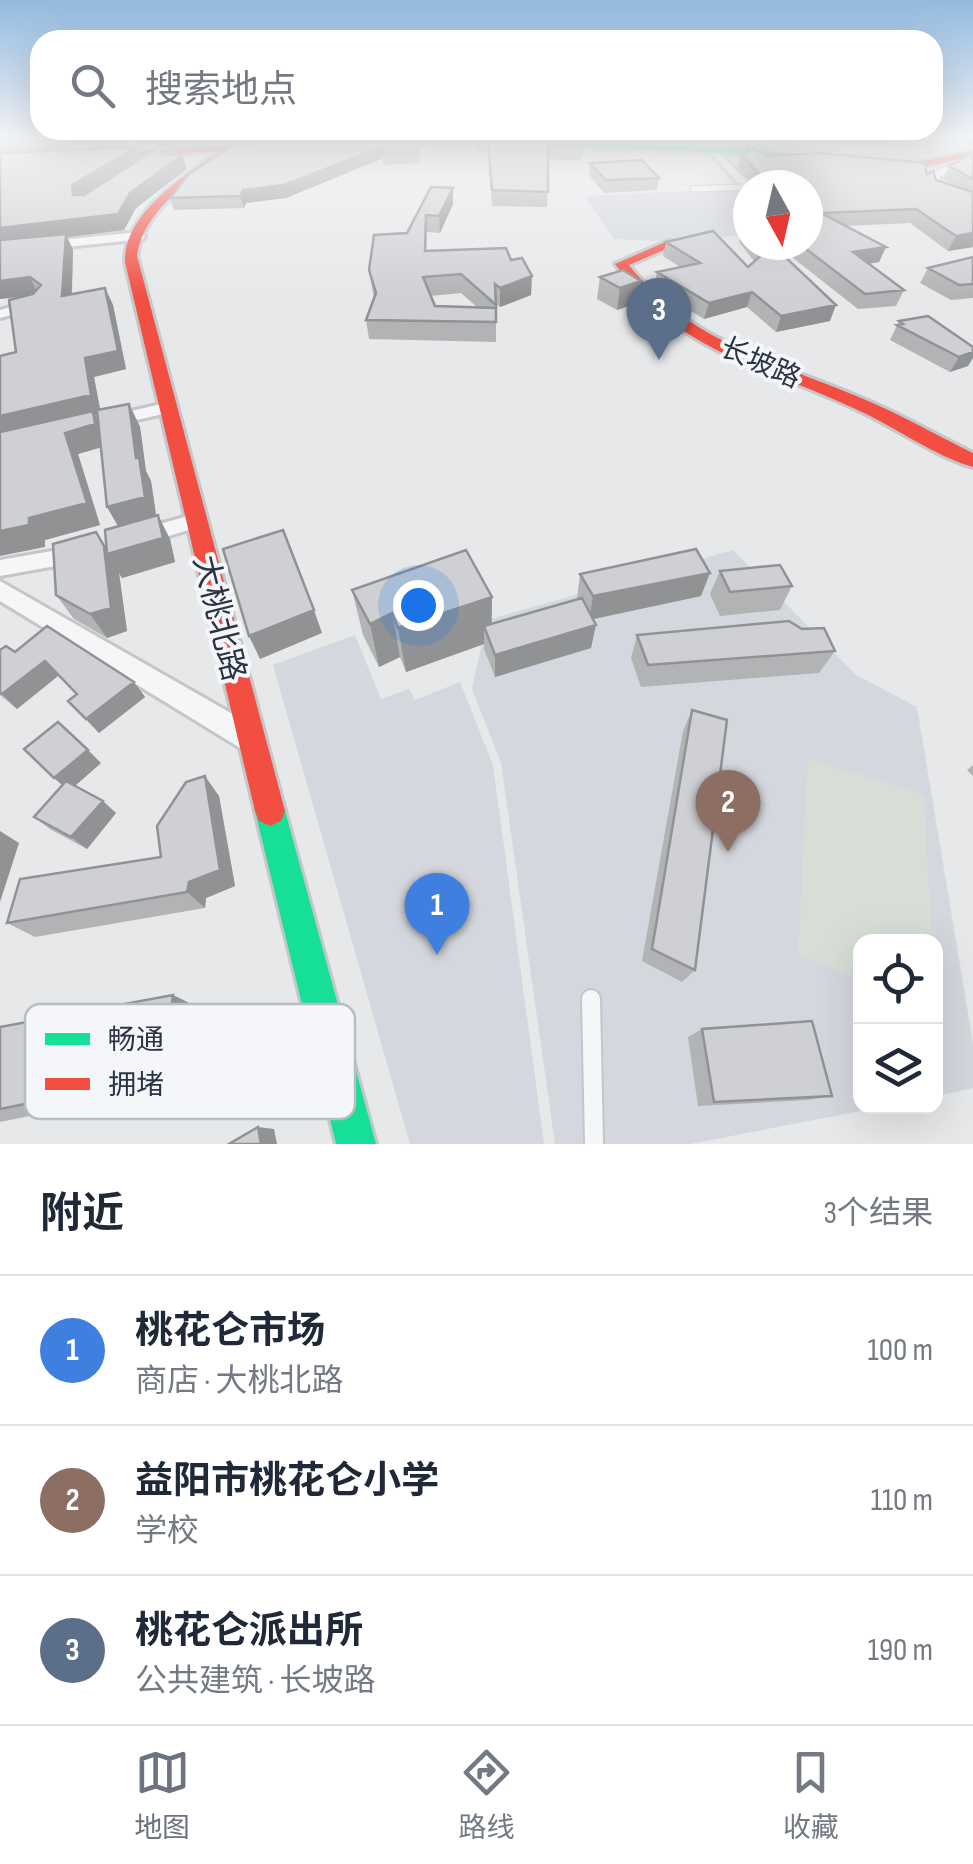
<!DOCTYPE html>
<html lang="zh">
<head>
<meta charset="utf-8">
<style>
  :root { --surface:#fff; --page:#f6f6f7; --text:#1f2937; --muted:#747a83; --line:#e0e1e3; --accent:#6c737f }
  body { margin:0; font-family:"Sofia Sans Condensed","Noto Sans SC",sans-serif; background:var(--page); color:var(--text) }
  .controls { position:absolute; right:30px; bottom:30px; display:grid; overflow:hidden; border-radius:20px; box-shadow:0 10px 40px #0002 }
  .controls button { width:90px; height:90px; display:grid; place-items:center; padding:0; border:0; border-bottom:2px solid var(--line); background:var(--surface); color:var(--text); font:50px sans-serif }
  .compass { position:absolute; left:733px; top:170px; width:90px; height:90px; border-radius:50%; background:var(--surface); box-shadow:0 10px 40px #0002; rotate:172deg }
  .you { position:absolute; left:418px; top:605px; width:35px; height:35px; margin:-25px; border:8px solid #fff; border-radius:50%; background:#1a73e8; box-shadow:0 0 0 15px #1a73e833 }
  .badge { display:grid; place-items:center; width:65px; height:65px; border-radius:50%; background:var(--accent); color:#fff; font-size:32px; font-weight:700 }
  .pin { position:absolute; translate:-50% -82px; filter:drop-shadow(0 2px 5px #0008) }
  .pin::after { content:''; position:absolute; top:52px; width:35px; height:30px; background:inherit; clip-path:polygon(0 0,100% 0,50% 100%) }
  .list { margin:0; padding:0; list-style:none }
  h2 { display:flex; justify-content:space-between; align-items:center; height:130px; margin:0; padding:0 40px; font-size:42px }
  h2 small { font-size:32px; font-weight:400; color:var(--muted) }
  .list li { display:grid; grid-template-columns:65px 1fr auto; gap:30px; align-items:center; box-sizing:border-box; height:150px; padding:0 40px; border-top:2px solid var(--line) }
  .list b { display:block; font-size:38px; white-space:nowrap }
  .list p { margin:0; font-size:32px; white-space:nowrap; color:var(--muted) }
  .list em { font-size:32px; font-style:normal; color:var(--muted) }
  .icon { flex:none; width:55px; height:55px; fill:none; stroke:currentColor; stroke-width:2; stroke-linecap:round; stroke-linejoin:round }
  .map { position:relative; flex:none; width:973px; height:1144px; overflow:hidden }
  .search { position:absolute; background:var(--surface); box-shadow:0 10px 40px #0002; left:30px; right:30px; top:30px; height:110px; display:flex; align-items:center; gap:25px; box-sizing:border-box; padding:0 35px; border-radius:30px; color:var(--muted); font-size:38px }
  .sheet { height:580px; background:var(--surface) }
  nav { display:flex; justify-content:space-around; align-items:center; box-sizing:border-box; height:140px; border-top:2px solid var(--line); background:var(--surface); font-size:28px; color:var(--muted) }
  nav a { display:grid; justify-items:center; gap:5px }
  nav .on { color:var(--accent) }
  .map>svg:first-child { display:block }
  .built { fill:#d4d7dd }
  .green { fill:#d6ded6 }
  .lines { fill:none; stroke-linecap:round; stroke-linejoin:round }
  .lane-far1-casing { stroke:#c4c6c8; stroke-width:8 }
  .lane-casing { stroke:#c4c6c8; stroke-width:22 }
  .street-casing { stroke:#c4c6c8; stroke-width:6 }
  .fast-casing { stroke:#c4c6c8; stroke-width:6 }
  .jam-casing { stroke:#c4c6c8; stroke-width:6 }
  .lane-far1 { stroke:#f5f6f7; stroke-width:5 }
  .lane { stroke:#f5f6f7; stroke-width:18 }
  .street { fill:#f5f6f7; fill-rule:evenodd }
  .fast { fill:#16e098; fill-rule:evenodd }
  .jam { fill:#f24e42; fill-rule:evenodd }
  .wall { fill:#b1b3b5; fill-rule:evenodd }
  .shaded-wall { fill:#909294 }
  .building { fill:#ced0d3; stroke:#909294; stroke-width:2.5 }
  .labels { text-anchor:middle; stroke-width:8; stroke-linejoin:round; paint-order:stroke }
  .far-street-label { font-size:28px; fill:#2b3445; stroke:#f4f6f9 }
  .street-label { font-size:32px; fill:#2b3445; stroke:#f4f6f9 }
  .key { fill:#f4f6f9; stroke:#b8bcc3; stroke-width:2.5 }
  .key-label { font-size:28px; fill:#2b3445 }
</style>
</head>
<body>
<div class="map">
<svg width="973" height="1144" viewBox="0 0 973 1144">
  <rect width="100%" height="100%" fill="#e6e8ea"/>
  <path class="built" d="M776,137H945L955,150L893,162L801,155Z
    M748,188V235L660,241L614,239L584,196Z
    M733,550L856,675L917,707L973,1043V1088L936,1096V942H860V1106L881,1107L690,1144H555L501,763L472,689L487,620Z
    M355,635L381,699L409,689L415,700L460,682L493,765L544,1144H410L273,665Z"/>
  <path class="green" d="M808,758L924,795L932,941L860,942V980L798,955Z"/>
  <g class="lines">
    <defs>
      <path id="lane-far1" d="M625,137L630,142
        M693,189L747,187L742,181"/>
      <path id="lane" d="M591,999L594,1144"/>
      <path id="street" d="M126,137H135L139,145L127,156L122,153L129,145Z
        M709,150H715L746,179V183H738Z
        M973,154V161L939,177L940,186L973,199V206L931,190L930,174Z
        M139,232L145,236L143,239L0,254V246Z
        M39,299L46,303L44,306L0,318V310Z
        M166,403L175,408L172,412L106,427L97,422L100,418Z
        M195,514L202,516L205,521L202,526L136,546L125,538L128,533Z
        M81,546L92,554L89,560L0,576V560Z
        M0,581L262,731L266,740L262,749L252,753L242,749L0,601Z"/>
      <path id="fast" d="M540,141L746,148L830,161L825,164L746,154L537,146Z
        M270,796L281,801L285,811L376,1144H336L255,811L259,801Z"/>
      <path id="jam" d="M240,137H250C211,170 145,200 137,256L285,811L281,821L270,826L259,821L255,811L125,262C124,213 184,176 219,151L95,158L90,155L228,145Z
        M973,150V156L929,166L879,168L874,165L929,160Z
        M670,240L680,243L629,265C688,342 776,362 861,398C900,414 936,435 973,453V467C935,456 898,429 862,412C766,365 682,357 615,264Z"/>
    </defs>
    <use href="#lane-far1" class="lane-far1-casing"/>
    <use href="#lane" class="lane-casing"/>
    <use href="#street" class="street-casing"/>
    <use href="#fast" class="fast-casing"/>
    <use href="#jam" class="jam-casing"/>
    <use href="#lane-far1" class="lane-far1"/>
    <use href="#lane" class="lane"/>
    <use href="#street" class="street"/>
    <use href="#fast" class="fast"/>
    <use href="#jam" class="jam"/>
  </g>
  <path class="wall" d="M0,137H125L123,146L0,153Z
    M253,137H328L254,140Z
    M380,137H471V147L470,151L418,147L420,163L383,165V158L286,198L246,203L244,208L174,210L170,198Z
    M960,137H973V148L959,142Z
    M585,138L584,152L581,161L548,159L547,207L492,206L488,153L475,152V139Z
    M748,146L768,156L927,174L936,180L959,188L943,179L949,166L973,153V247L948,251L910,223L846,226L886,247L879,262L869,264L904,290L896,306L858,309L788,254L785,257L830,321L776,332L747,307L704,319L654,288L657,272L680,267L663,256L666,242L748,267L754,261L739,242L743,228L748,227V245H808V185H753L738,166L741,153H746Z
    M177,154L187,169L136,208L124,230L67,237L73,250L72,294L105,288L113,305L126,369L94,377L100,410L129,404L140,427L146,471L151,481L156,516L170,539L175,562L122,578L119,573L127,631L107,638L74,619L56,595L96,532L107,550L118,526L107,507L101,447L78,454L100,525L45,540V547L16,352L25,296L0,299L141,158Z
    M590,163L659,178L657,190L604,193L589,175Z
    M453,188V204L440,233L427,232L426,251L511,260L531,295L500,307L496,304V342L369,339L366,320L374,298L369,270ZM461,293L477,307L435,306L430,296Z
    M973,257V298L951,300L920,283L928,268Z
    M600,277L641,281L638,303L617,310L597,299Z
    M928,316L968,366L950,372L890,340L899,321Z
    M720,571L792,586L780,610L720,616L710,594Z
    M580,574L701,596L593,619L591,648L495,677L484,649V644L406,672L400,657L379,667L363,635L352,590L492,597V624L577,599Z
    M637,635L835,651L819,673L641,687L631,658Z
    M0,650L134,682L145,697L99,733L68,701L76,695L58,676L17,709L0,695Z
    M692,710L695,970L682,982L642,961L683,731Z
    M101,763L75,786L116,813L87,849L50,829L34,817Z
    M973,765V776L967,770Z
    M219,796L235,886L206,898L205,908L35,937L7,923L161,857Z
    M173,995L199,1008L190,1083L0,1122V1027Z
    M702,1029L832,1096L808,1100L698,1106L688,1037Z"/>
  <path class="shaded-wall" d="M140,137H231L227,140L143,145Z
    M174,145L178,158L182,155L187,169L136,208L124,230L67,237L73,250L71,313L0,246V228L130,193L160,153Z
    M137,147L142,160L80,211L73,195L72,185Z
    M382,147L383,158L286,198L246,203L244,208L240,196L243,190Z
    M453,188V204L440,233L439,216Z
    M973,233V247L948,251L956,236Z
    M788,245H791L788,254L776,268L781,253Z
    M886,247L879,262L847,267L853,252Z
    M532,276L531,295L500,307V288Z
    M30,277L38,294L0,299V281Z
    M641,281L638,303L617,310L620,288Z
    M105,288L113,305L126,369L94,377L101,414L95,415L104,432L106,446L78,454L100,525L45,540V547L0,556V416L85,358Z
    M752,292L747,307L704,319L709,303Z
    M836,305L830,321L776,332L781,316Z
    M973,352V358L968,366L950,372L959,357Z
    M129,404L140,427L146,471L151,481L157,521L121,531L107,507L136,458Z
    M158,515L170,539L175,562L122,578L119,573L127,631L107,638L90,614L96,532L109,553Z
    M710,573L701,596L589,620L593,596Z
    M492,597L491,642L484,626V644L406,672L398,628Z
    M314,610L322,633L260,659L249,636Z
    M392,613L400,657L379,667L370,624Z
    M596,625L591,648L495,677V655Z
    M45,661L58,676L17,709L2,694Z
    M134,682L145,697L99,733L86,719Z
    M88,750L101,763L69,791L54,778Z
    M205,776L219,796L235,886L206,898L205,908L187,892Z
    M103,801L116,813L87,849L71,837Z
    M0,831L19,843L0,902Z
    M173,995L199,1008L190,1083L162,1076Z
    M258,1127L274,1129L277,1144H261Z"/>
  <path class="building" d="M0,137H37L0,139Z
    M380,137H416L419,152L382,153V147L284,185L243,190L240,196L170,198L189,174L236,144Z
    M436,137H470L469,140Z
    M476,137H563L585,138L582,147L548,145V192L492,190L488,139H475Z
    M162,145H174L160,153L182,155L130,193L118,214L0,228V153L137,147L72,185L73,195H84Z
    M748,146L768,156L821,153L924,163L927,174L933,171L936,180L973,192V233L956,236L916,209L821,213L886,247L853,252L904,290L865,294L801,245H808V185H768L741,153H748Z
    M973,153V179L949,166Z
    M642,160L659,178L606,180L590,163Z
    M431,187L453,188L439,216L426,215L425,251L506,248L511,260L522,258L532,276L500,288L495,284L496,305L461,274L423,277L435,306L496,308V322L366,320L376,293L369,270L374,235L407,233Z
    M713,231L748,267L764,253L758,245H788L781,253L836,305L781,316L752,292L709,303L657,272L700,263L666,242Z
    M66,234L62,296L105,288L118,351L85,358L91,395L0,416V356L16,352L9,300L33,294L41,285L30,277L0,281V240Z
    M973,257V284L959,285L928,268Z
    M623,270L641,281L620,288L600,277Z
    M928,316L973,347V352L959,357L897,325L903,324L899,321Z
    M129,404L136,458L139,457L145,497L107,507L97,410Z
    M93,411L95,424L65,433L87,503L29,518V525L0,531V432Z
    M158,515L163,538L107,554L105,530Z
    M283,530L314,610L249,636L223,549Z
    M96,532L104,546L111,608L90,614L56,595L53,544Z
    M696,549L710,573L593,596L580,574Z
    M466,550L492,597L398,628L392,613L370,624L352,590Z
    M780,565L792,586L730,592L720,571Z
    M582,598L596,625L495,655L484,626Z
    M789,621L802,629L824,628L835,651L648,665L637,635Z
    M47,626L134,682L86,719L68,701L77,694L45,661L2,694L0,693V650L6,646L15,652Z
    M692,710L727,720L695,970L652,949Z
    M58,722L88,750L54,778L24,749Z
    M205,776L220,870L189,882L187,892L7,923L20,879L161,857L157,826L186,782Z
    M66,781L103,801L71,837L34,817Z
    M173,995L162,1076L0,1109V1027Z
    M812,1021L832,1096L714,1102L702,1029Z
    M258,1127L261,1144H229Z"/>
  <linearGradient id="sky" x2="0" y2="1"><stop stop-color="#93bae0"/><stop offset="0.46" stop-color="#f4f5f6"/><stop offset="1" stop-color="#f4f5f6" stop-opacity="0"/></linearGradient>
  <rect width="973" height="297" fill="url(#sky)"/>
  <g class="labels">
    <g class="far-street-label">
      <text transform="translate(761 362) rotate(24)" y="10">长坡路</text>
    </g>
    <g class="street-label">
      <text transform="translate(220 618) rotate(76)" y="11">大桃北路</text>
    </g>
  </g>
  <rect x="25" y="1004" width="330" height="115" rx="15" class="key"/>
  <rect x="45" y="1033" width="45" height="12" fill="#16e098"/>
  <rect x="45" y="1078" width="45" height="12" fill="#f24e42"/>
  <g class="key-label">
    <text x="108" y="1049">畅通</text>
    <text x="108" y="1094">拥堵</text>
  </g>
</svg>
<div class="controls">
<button><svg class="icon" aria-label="locate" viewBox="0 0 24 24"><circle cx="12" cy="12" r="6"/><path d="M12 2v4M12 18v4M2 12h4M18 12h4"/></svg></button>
<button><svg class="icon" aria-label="layers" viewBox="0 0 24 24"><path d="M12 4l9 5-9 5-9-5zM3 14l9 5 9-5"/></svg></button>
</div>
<svg class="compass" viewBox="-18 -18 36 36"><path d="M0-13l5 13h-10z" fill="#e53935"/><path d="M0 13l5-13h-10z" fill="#747a83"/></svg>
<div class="you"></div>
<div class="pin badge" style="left:437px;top:955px;background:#3f7fe0">1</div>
<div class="pin badge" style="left:728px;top:852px;background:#8d6e63">2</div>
<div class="pin badge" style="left:659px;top:360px;background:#5c6f8a">3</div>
<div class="search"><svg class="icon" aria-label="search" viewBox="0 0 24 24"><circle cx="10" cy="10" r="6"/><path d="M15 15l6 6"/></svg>搜索地点</div>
</div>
<section class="sheet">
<h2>附近<small>3个结果</small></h2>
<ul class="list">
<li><span class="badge" style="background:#3f7fe0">1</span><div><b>桃花仑市场</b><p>商店 · 大桃北路</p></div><em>100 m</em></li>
<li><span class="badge" style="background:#8d6e63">2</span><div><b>益阳市桃花仑小学</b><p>学校</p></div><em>110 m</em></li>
<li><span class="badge" style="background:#5c6f8a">3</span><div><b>桃花仑派出所</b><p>公共建筑 · 长坡路</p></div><em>190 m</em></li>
</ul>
</section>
<nav>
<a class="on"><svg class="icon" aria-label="map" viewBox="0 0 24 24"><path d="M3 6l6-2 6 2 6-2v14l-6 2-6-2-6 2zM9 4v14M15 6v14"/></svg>地图</a>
<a><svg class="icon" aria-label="directions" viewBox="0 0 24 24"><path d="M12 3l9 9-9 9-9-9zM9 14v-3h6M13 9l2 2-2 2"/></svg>路线</a>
<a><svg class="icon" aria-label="saved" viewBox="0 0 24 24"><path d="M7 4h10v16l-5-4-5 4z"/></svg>收藏</a>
</nav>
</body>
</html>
